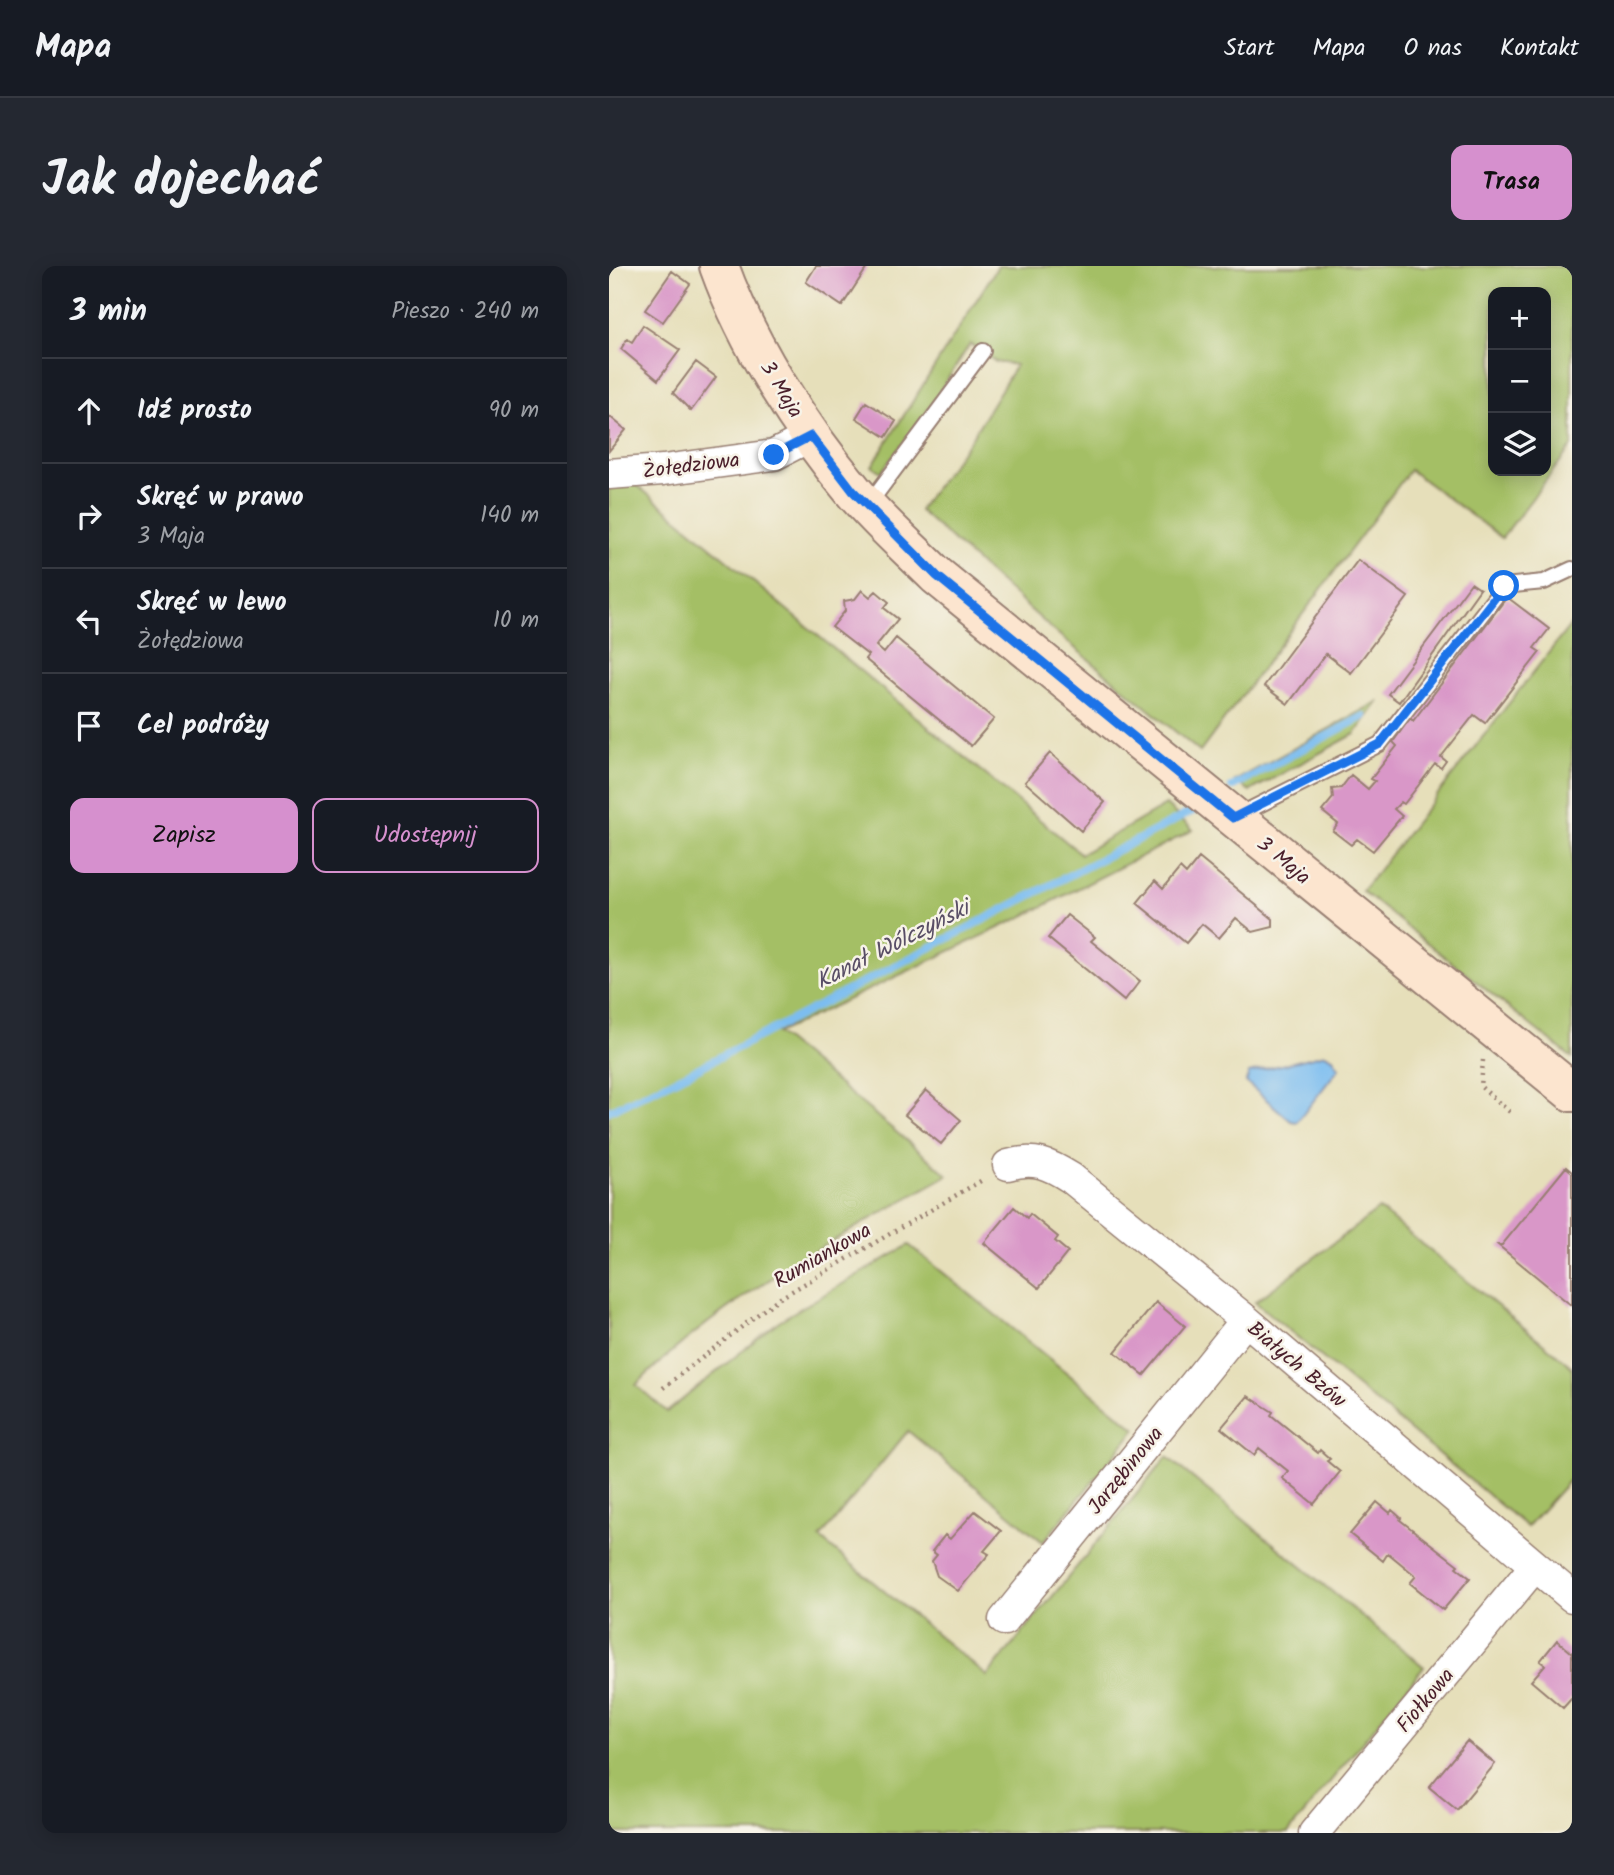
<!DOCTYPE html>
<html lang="pl">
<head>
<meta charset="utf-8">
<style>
  :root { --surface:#171b24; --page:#242831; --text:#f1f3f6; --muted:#9ea1a6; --line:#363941; --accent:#d690ce }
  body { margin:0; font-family:Kalam,sans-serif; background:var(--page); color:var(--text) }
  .controls { position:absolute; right:21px; top:21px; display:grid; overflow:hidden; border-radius:14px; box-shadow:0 4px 18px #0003 }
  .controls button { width:63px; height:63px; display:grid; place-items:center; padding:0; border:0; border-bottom:2px solid var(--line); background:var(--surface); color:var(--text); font:35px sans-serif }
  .stop { position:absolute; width:21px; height:21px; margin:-16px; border:5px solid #1a73e8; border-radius:50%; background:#fff }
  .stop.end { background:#1a73e8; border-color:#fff; box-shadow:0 2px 7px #0008 }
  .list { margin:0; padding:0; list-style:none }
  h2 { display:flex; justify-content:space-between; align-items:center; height:91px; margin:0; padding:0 28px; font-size:30px }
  h2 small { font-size:23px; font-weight:400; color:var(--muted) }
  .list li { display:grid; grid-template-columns:46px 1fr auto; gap:21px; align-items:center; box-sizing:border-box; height:105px; padding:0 28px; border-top:2px solid var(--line) }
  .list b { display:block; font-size:26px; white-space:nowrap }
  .list p { margin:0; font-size:23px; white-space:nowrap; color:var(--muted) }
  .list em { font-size:23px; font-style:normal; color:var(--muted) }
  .actions { display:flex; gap:14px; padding:21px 28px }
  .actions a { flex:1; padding:16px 0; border:2px solid var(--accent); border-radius:14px; text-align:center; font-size:24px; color:var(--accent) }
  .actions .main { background:var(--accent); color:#111 }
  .icon { flex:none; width:38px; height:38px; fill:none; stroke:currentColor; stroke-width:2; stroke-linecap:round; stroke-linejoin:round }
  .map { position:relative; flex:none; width:963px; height:1567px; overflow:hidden; border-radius:14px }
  header { display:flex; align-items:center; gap:42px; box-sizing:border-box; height:98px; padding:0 35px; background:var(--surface); border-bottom:2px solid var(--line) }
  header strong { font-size:33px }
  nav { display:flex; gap:38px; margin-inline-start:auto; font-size:24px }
  .intro { display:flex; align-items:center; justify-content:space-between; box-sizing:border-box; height:168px; padding:0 42px }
  h1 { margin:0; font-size:49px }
  .button { padding:18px 32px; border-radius:14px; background:var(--accent); color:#111; font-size:24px; font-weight:700 }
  main { display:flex; gap:42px; padding:0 42px }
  aside { flex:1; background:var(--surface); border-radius:14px; box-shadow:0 4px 18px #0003 }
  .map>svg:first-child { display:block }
  .green { fill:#a4bf65; stroke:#776f48; stroke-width:2; fill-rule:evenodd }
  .water { fill:#7bbdf0; stroke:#626e8e; stroke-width:2 }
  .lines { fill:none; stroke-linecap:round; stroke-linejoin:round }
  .stream { stroke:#7bbdf0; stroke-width:8 }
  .building { fill:#d997c8 }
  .lane-casing { stroke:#987f72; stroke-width:18 }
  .street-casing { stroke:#987f72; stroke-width:33 }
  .secondary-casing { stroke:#987f72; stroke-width:42 }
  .path { stroke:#987f72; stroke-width:4.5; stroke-dasharray:2 5; stroke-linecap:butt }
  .lane { stroke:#fff; stroke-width:14 }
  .street { stroke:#fff; stroke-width:30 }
  .secondary { stroke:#fce5cf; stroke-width:38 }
  .route { stroke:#1a73e8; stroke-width:9 }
  .labels { text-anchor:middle; stroke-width:5; stroke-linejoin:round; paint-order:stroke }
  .street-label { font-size:21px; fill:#4a1f2b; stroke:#f7f3e8 }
  .water-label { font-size:23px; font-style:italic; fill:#594e66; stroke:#f7f3e8 }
</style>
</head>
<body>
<header>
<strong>Mapa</strong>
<nav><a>Start</a><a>Mapa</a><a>O nas</a><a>Kontakt</a></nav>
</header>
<div class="intro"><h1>Jak dojechać</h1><a class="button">Trasa</a></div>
<main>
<aside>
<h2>3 min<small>Pieszo · 240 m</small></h2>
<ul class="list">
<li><svg class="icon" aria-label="ahead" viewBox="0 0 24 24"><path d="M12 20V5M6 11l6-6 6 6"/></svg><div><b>Idź prosto</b></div><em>90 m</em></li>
<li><svg class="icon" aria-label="right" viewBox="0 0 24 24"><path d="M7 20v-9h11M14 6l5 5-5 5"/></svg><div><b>Skręć w prawo</b><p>3 Maja</p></div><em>140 m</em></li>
<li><svg class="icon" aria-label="left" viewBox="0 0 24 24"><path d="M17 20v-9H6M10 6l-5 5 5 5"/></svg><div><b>Skręć w lewo</b><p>Żołędziowa</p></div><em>10 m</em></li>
<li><svg class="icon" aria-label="arrive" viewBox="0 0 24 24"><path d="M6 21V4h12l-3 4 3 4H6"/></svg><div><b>Cel podróży</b></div></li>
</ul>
<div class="actions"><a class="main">Zapisz</a><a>Udostępnij</a></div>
</aside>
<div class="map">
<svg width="963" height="1567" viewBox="0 0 963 1567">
  <rect width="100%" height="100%" fill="#f7f3e8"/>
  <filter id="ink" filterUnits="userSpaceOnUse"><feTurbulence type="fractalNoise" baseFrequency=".0143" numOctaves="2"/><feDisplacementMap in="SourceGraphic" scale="14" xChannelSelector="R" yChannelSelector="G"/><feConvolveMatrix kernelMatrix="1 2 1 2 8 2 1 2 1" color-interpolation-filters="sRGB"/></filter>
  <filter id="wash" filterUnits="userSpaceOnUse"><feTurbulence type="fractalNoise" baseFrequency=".00686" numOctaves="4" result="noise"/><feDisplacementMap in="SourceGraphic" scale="28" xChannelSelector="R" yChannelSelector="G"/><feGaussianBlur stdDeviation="1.57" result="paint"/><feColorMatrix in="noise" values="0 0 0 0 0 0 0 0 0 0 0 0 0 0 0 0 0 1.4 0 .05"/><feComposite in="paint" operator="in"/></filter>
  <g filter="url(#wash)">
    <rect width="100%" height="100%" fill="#e6dfba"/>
    <path class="green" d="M389,0H963V180L893,272L801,204L591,486L442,362L310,244L362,173L407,99L387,96L361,78L315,150L272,206L263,200ZM884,26H937V205H884Z
      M23,215L472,588L557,539L584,564L415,650L168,767L339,909C231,971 116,1030 27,1119L58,1146L170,1055L300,979L527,1163L434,1276L299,1165L211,1272L378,1410L558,1191L815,1401L679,1567H0V216Z
      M963,357V792L753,625Z
      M770,435L746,468L641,525L626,515Z
      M770,943L963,1101V1211L918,1261L646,1036Z"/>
    <path class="water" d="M716,788L724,792L730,802L688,856L682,855L637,816L640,807Z"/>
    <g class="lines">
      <path class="stream" d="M623,521L755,450
        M0,845L78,808L584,545"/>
    </g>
    <g id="blocks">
      <path class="building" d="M207,0H259L233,40L197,16Z
        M63,5L81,18L54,56L36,44Z
        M34,59L71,84L49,114L12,83L18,73L23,76Z
        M87,96L107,111L82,145L64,127Z
        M257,136L287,155L277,171L247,152Z
        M0,150L17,164L0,185Z
        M749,294L799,331L742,407L717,388L679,438L655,420Z
        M862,317L871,323L790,436L779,428Z
        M253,324L261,331L267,325L280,336L275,342L289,353L267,380L275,387L287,372L385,453L362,480L256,393L259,389L223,361L236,345L235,335L246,333Z
        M898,331L940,363L925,382L931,386L876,457L865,449L832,491L837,495L832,502L826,498L795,538L792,536L785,543L793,550L764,585L748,573L742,579L724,565L729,558L713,545L724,532L723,523L732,522L742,509L759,523L766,515L762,513L788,480L784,476L801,452L804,455Z
        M441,487L496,536L472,565L416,516Z
        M590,592L664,653V661L644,666L627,652L610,672L593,658L577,677L528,637L546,615L554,623L571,602L577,608Z
        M458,649L486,671L482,675L531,715L515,735L439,672Z
        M317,824L352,854L332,878L296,849Z
        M957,901L963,906V1040L889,979H893Z
        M405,941L418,952L421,948L449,971L446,975L459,986L430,1022L375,977Z
        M547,1036L576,1060L535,1109L506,1086Z
        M639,1130L664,1146L662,1149L709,1187L711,1184L721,1193L718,1195L731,1206L705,1238L673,1212L679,1205L650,1182L645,1189L612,1162Z
        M768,1236L781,1247L783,1244L792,1252L791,1254L849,1299L847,1301L861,1312L834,1344L801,1317L807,1310L779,1287L774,1295L741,1268Z
        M366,1245L392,1265L375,1285L380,1288L349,1325L328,1310L323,1295L328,1289L323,1285L336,1269L341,1273Z
        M948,1374L963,1387V1432L954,1442L922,1415L936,1399L931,1395Z
        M858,1475L886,1498L848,1544L820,1521Z"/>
    </g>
  </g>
  <g filter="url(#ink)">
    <use href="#blocks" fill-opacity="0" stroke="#987f72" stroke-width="2"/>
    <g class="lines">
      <defs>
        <path id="lane" d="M259,239L374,85
          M628,550L771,478L895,320L935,316L963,303"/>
        <path id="street" d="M0,208L54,204L165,189L202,170
          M399,899C425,891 440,898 462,912L637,1054L963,1331
          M395,1354L637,1054
          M705,1567L926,1300"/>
        <path id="secondary" d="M110,0C138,78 192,163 245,226C270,256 300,282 328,310L963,826"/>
      </defs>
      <use href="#lane" class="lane-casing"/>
      <use href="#street" class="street-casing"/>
      <use href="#secondary" class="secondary-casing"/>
      <path class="path" d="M874,794L872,821L902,847
        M54,1122L166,1035L375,913"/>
      <use href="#lane" class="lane"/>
      <use href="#street" class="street"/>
      <use href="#secondary" class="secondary"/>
    </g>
  </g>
  <g class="lines" filter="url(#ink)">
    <path class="route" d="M165,189L202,170L244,225L328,310L624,552L771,478L895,320"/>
  </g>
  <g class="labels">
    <g class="street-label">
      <text transform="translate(173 123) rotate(59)" y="7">3 Maja</text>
      <text transform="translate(82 199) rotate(-7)" y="7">Żołędziowa</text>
      <text transform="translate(675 594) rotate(40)" y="7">3 Maja</text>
      <text transform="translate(213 989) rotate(-30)" y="7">Rumiankowa</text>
      <text transform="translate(688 1098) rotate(40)" y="7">Białych Bzów</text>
      <text transform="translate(516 1204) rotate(-51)" y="7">Jarzębinowa</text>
      <text transform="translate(816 1434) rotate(-50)" y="7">Fiołkowa</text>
    </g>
    <g class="water-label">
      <text transform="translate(283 678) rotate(-27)" y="8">Kanał Wólczyński</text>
    </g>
  </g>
</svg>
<div class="controls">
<button>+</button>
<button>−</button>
<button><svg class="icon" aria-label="layers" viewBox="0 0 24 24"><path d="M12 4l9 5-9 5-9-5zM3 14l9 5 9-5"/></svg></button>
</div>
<div class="stop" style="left:895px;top:320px"></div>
<div class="stop end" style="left:165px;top:189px"></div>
</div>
</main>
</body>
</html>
